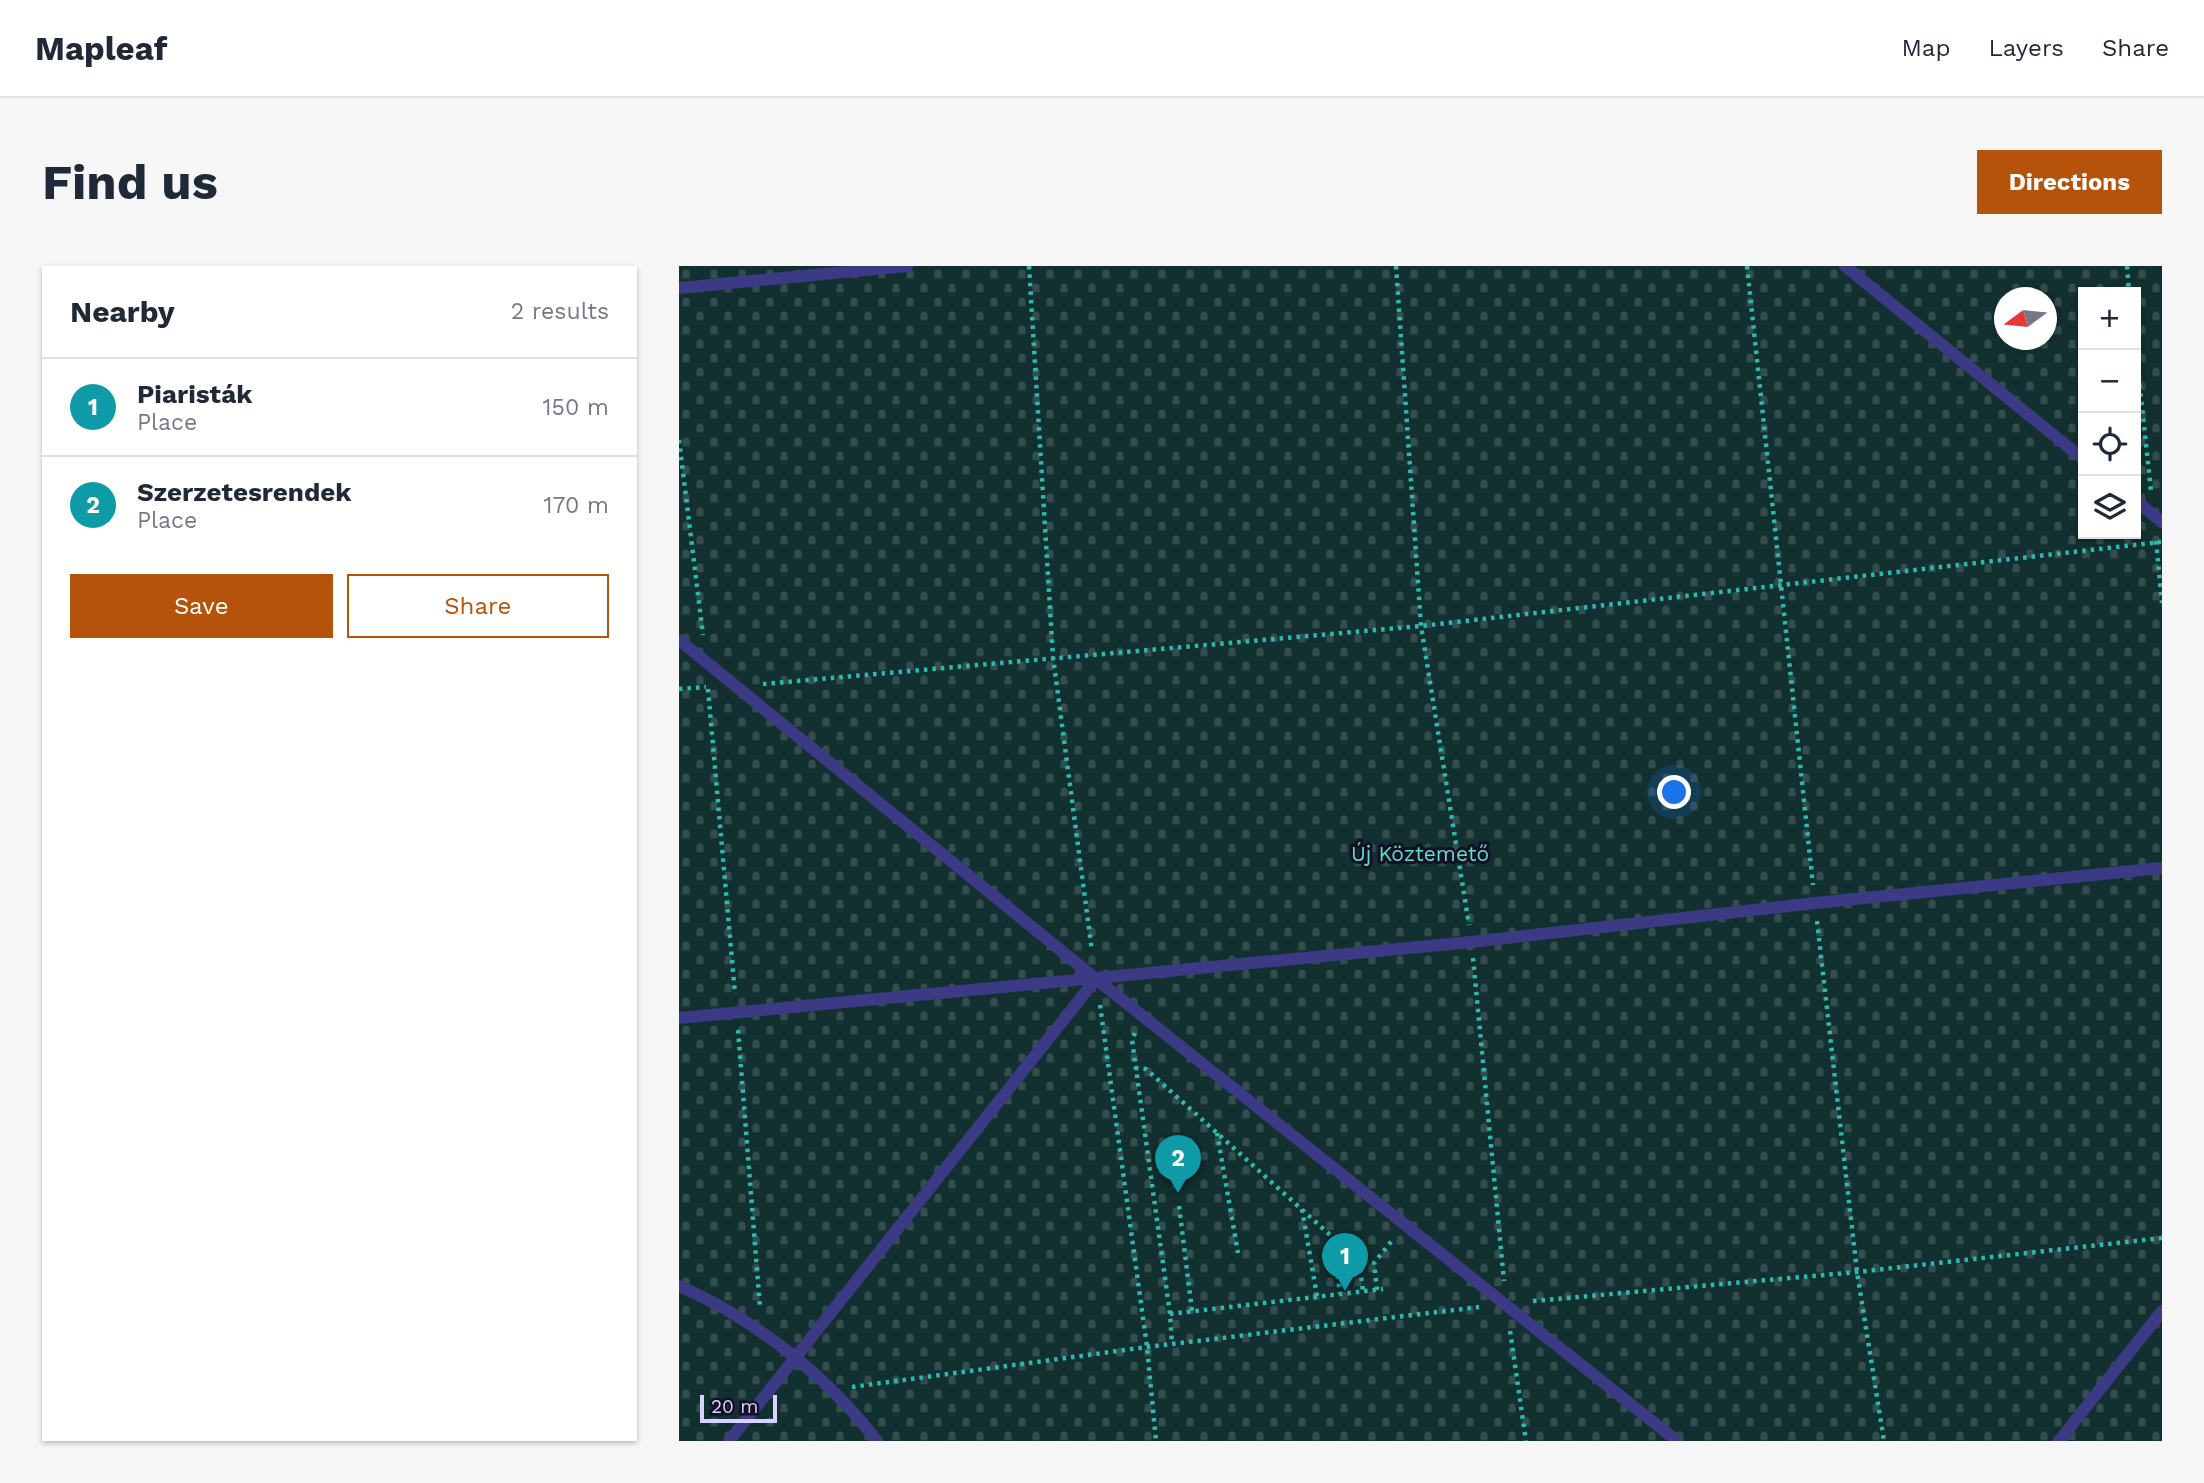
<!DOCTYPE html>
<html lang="en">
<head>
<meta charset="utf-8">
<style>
  :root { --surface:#fff; --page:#f6f6f7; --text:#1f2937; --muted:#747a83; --line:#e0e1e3; --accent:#b45309 }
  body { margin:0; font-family:"Work Sans",sans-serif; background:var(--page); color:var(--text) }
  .controls { position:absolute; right:21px; top:21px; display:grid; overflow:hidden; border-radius:0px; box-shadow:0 2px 5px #0004 }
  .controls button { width:63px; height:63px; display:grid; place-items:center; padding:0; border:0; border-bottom:2px solid var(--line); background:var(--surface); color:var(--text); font:35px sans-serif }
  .compass { position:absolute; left:1315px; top:21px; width:63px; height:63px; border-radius:50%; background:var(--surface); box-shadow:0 2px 5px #0004; rotate:255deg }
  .scale { position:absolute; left:21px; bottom:18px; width:77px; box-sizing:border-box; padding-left:7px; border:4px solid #d9d4ff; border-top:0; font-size:19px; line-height:24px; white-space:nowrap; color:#d9d4ff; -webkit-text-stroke:5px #130f26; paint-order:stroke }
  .you { position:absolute; left:996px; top:527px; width:24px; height:24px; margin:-18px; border:5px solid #fff; border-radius:50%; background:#1a73e8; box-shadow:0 0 0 10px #1a73e833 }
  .badge { display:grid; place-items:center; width:46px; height:46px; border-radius:50%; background:var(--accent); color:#fff; font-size:23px; font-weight:700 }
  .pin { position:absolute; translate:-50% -58px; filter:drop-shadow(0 2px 4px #0008) }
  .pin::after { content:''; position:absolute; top:37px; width:24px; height:21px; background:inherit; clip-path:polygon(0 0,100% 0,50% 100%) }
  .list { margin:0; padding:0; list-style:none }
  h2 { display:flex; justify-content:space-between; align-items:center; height:91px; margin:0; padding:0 28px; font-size:30px }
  h2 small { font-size:23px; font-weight:400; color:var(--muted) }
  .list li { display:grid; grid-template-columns:46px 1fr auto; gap:21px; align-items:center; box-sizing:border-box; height:98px; padding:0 28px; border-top:2px solid var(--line) }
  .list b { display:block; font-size:26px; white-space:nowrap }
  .list p { margin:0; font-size:23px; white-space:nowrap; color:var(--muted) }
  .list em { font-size:23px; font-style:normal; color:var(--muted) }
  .actions { display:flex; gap:14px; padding:21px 28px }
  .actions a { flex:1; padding:16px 0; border:2px solid var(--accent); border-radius:0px; text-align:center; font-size:24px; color:var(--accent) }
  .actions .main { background:var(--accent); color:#fff }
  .icon { flex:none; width:38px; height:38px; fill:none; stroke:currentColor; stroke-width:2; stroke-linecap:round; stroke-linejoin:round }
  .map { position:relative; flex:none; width:1483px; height:1175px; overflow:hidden; border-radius:0px }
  header { display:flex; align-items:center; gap:42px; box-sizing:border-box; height:98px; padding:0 35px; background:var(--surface); border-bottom:2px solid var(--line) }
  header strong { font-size:33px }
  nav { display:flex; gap:38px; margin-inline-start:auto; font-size:24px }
  .intro { display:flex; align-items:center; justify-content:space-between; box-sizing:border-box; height:168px; padding:0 42px }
  h1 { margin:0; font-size:49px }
  .button { padding:18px 32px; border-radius:0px; background:var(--accent); color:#fff; font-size:24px; font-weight:700 }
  main { display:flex; gap:42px; padding:0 42px }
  aside { flex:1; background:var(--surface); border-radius:0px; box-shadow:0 2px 5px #0004 }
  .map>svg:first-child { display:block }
  .cemetery { fill:url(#cemetery-stones); fill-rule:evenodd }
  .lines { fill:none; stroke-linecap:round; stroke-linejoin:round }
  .path { stroke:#2fb8b0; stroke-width:4.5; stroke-dasharray:3.5 5; stroke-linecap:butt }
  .service { stroke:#3d3a85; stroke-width:12 }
  .labels { text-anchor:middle; stroke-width:6; stroke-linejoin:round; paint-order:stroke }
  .park-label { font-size:21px; fill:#5fe0c0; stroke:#130f26 }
</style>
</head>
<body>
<header>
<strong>Mapleaf</strong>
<nav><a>Map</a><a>Layers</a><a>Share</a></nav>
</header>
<div class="intro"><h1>Find us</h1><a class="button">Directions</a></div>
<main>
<aside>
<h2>Nearby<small>2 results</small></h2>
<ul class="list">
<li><span class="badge" style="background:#0f9aa8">1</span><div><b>Piaristák</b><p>Place</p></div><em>150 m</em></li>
<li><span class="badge" style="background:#0f9aa8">2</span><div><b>Szerzetesrendek</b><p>Place</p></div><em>170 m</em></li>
</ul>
<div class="actions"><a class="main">Save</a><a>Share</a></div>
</aside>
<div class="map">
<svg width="1483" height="1175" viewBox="0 0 1483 1175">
  <defs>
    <pattern id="cemetery-stones" width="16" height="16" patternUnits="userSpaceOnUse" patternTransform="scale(1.75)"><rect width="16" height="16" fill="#12302f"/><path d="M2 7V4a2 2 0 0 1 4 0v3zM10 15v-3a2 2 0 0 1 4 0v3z" fill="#344d4e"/></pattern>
  </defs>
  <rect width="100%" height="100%" fill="#130f26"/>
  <path class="cemetery" d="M0,0H1483V1175H0ZM1404,26H1457V268H1404ZM1325,32H1367V74H1325Z"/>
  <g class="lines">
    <path class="path" d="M350,0L374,391L413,685
      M717,0L742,360L790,659
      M1068,0L1134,619
      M1448,0L1450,26
      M1457,85L1472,225
      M0,174L24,369
      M1477,275L1483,337
      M84,418L742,360L1482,276
      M0,423L27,421
      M29,423L56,728
      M1138,655L1178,1006L1205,1175
      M794,692L825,1015
      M421,739L468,1081L477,1175
      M59,764L81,1042
      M456,767L453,774L491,1048L493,1078
      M456,802L467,803L680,995L684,1025
      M538,867L559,987
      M500,940L513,1045
      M623,943L638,1030
      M655,984L661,1028
      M698,1024L695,997L715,972
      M854,1035L1178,1006L1483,972
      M491,1048L704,1023
      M831,1065L847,1175
      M173,1121L468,1081L800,1041"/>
    <path class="service" d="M1166,0L1404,193
      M0,22L228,0
      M1457,235L1483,256
      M0,374L417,713L998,1175
      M0,752L792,676L1136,637L1483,602
      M0,1020C76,1053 148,1110 198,1175
      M50,1175L417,713
      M1380,1175L1483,1045"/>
  </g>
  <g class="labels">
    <g class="park-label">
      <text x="741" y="595">Új Köztemető</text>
    </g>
  </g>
</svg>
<div class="controls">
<button>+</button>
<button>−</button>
<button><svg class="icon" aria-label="locate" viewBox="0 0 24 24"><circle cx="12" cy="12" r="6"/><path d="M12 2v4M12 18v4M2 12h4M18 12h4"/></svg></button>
<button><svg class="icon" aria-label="layers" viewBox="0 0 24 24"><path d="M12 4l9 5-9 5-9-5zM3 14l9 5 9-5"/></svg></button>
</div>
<svg class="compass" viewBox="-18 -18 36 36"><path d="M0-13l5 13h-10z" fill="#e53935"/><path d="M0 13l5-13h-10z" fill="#747a83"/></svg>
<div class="scale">20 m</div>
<div class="you"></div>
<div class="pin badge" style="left:666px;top:1025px;background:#0f9aa8">1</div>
<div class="pin badge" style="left:499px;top:927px;background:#0f9aa8">2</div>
</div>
</main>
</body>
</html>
